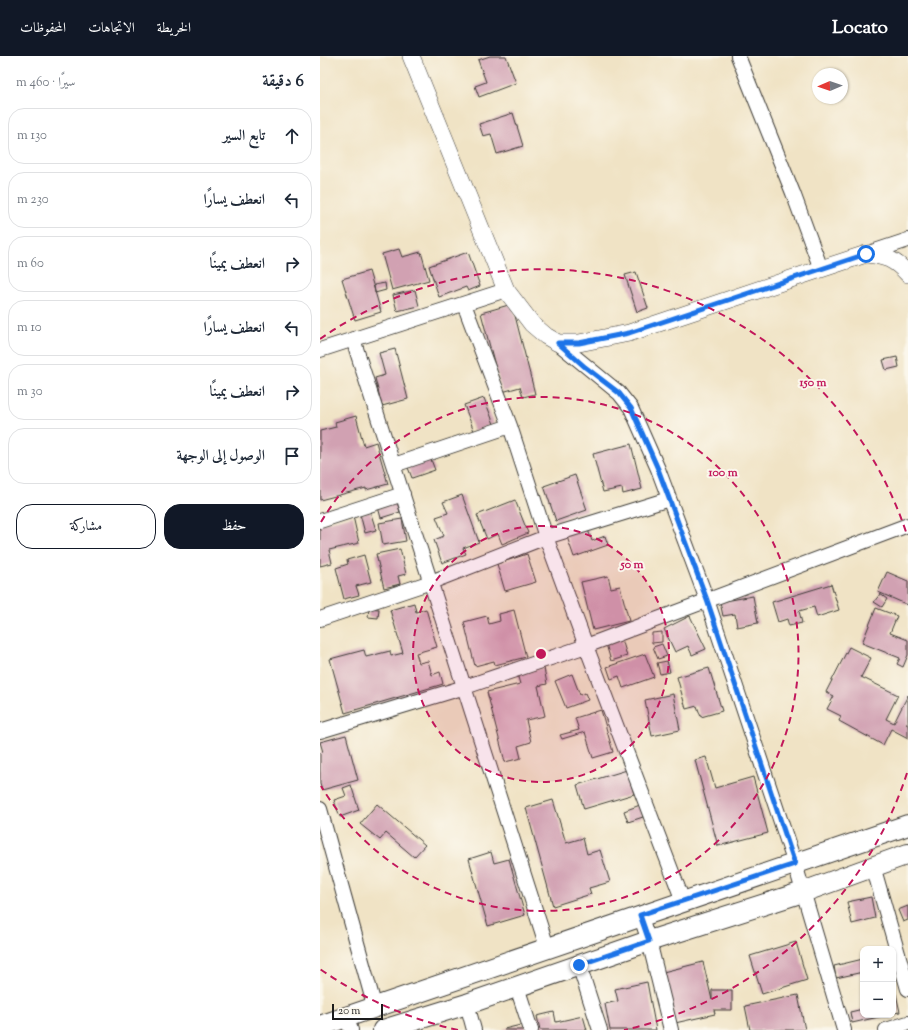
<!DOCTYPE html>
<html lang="ar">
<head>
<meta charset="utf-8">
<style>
  :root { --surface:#fff; --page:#f6f6f7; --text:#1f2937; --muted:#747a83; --line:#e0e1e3; --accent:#111827 }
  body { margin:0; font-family:"Sorts Mill Goudy",Amiri,serif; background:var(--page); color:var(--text); direction:rtl }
  .controls { position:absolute; right:12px; bottom:12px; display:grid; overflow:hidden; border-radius:8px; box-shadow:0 1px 3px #0004 }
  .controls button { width:36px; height:36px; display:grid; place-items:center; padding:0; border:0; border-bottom:1px solid var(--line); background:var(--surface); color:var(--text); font:20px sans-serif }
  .compass { position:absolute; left:492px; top:12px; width:36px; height:36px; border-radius:50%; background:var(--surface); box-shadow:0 1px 3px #0004; rotate:268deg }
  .scale { position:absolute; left:12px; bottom:10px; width:51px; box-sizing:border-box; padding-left:4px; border:2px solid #1c1c1c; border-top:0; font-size:11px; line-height:14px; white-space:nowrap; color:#1c1c1c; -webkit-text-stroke:3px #fbf7ec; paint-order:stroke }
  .stop { position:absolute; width:12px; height:12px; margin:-9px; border:3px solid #1a73e8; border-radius:50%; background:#fff }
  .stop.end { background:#1a73e8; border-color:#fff; box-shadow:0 1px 4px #0008 }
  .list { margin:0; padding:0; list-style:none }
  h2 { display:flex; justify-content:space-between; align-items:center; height:52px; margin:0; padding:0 16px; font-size:17px }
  h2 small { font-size:13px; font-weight:400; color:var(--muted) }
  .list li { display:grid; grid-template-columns:26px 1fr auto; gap:12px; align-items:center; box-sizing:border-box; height:56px; margin:0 8px 8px; padding:0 8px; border:1px solid var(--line); border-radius:16px }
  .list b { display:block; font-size:15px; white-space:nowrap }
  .list em { font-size:13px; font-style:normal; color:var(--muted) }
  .actions { display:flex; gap:8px; padding:12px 16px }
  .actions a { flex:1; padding:9px 0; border:1px solid var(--accent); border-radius:16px; text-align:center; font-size:14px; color:var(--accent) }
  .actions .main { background:var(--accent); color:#fff }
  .icon { flex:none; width:22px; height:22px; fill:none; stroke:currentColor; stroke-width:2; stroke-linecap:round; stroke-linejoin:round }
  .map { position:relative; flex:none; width:588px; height:974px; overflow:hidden; direction:ltr }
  header { display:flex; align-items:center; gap:24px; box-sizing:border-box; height:56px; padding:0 20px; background:var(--accent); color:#fff }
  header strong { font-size:19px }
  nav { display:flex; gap:22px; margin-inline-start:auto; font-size:14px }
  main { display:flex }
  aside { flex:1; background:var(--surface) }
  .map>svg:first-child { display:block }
  .building { fill:#d1a1b2 }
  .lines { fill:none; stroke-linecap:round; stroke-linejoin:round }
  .minor-casing { stroke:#3c3a35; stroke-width:16 }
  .tertiary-casing { stroke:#3c3a35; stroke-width:18 }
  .secondary-casing { stroke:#3c3a35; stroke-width:22 }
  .minor { stroke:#fff; stroke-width:14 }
  .tertiary { stroke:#fff; stroke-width:17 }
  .secondary { stroke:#fff; stroke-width:20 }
  .route { stroke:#1a73e8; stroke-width:5 }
  .ring { fill:none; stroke:#c2185b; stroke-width:2; stroke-dasharray:7 5 }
  .centre { fill:#c2185b; stroke:#fbf7ec; stroke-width:2 }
  .ring-label { font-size:12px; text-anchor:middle; font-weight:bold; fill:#c2185b; stroke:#fbf7ec; stroke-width:4; stroke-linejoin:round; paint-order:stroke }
</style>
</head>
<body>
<header>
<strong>Locato</strong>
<nav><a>الخريطة</a><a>الاتجاهات</a><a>المحفوظات</a></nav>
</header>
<main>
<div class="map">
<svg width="588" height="974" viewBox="0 0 588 974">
  <rect width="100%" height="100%" fill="#fbf7ec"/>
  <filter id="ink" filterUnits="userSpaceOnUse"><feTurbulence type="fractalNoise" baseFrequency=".025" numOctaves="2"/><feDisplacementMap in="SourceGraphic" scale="8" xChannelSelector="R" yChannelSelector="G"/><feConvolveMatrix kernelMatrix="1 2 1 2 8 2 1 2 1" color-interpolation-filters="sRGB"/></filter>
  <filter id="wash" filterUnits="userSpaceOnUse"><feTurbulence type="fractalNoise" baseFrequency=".012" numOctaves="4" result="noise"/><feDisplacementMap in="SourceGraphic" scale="16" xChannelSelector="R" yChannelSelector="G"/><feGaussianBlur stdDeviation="0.9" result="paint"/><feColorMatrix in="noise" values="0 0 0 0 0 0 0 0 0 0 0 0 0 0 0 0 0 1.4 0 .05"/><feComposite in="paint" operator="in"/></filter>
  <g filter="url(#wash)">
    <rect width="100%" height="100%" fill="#f0e3c5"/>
    <g id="blocks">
      <path class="building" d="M170,0H186L196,27L159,41L155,30L166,26L158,4Z
        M193,57L203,90L177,98L171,78L163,80L159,68Z
        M79,193L82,201L101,196L109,224L72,234L62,198Z
        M148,196L160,230L148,235L146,231L119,241L109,210Z
        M49,215L61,256L35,264L22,223Z
        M316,216L328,252L317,256L305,219Z
        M65,227L66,234L55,237L54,229Z
        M95,234L99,250L77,255L73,239Z
        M192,248L215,338L203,341L200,331L182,336L161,257Z
        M75,293L88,343L62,350L55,322L65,319L59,297Z
        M577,301L579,311L566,314L563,304Z
        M164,342L174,368L154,375L144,349Z
        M36,360L44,390L56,386L68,428L46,434V432L0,444V375L16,371L15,366Z
        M311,388L322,433L303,438L302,432L283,436L273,398Z
        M110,401L115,414L92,422L87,409Z
        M255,419L267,454L236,465L224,430Z
        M142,439L159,486L143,492L146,498L122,507L114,484L124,480L116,461L128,457L123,446Z
        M195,444L208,477L182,488L178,478L167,483L157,459Z
        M77,446L80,456L61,462L58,451Z
        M50,455L56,474L45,477L40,458Z
        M33,460L39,487L9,494L12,507L0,510V468Z
        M82,463L86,485L63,489L59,467Z
        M267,471L272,485L285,480L288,489L254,501L246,478Z
        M80,493L86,518L78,520L80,528L64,532L56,498Z
        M207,498L216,526L185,535L177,508Z
        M44,499L51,526L36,530L39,539L24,543L16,512L28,508L27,504Z
        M567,516L588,525V549L558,536Z
        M288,520L291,532L300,530L309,565L273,574L261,526Z
        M511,528L519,554L497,561L494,551L479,555L482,567L469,570L467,563L458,566L452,546Z
        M560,538L567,543L562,551L554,546Z
        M433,540L438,567L417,571L415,558L403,560L400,546Z
        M94,547L96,556L106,553L117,591L96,597L99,607L108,605L112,619L120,616L123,628L25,657L10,603L44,594L46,601L70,595L71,600L83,597L70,554Z
        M49,552L59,553L58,562L48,561Z
        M556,552L577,560L570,577L588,584V599L583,611L577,608L580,602L542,587Z
        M194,554L206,601L175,609L174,605L155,610L144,566L167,560L169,568L180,565L179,558Z
        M370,560L386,593L372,599L368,590L355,596L344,573Z
        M342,576V586L332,587V577Z
        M302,583L307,600L291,605L286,588Z
        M342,588L347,600L338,603L333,591Z
        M529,591L551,602L541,621L578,639L566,663L574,667L588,639V665L586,668L588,669V682L571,673L563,689L519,665L521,660L507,653L514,640L506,636Z
        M325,598L334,621L303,632L299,620L291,623L287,611Z
        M347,605L350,616L340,618L337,607Z
        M224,612L227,628L218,630L225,660L206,664L211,686L198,690L201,702L185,706L167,636L200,628L197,618Z
        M389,612L402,655L381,661L377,650L366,653L357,621Z
        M252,618L260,639L265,637L268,644L246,652L235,625Z
        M353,638L360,674L332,680L325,644Z
        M281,654L293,696L273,702L265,676L242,683L240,679L259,674L255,662Z
        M26,679L38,724L2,734L0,728V697L3,696L0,686Z
        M386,701L395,732L433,721L448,777L398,790L375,704Z
        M307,714L314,738L264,753L257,729Z
        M31,729L39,754L20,761L14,744L26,740L23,732Z
        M233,744L246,787L263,782L267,798L280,794L290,826L269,832L271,838L233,850L206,752Z
        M57,748L105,789L94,801L66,777L60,784L40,768Z
        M320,749L323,761L308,766L304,755Z
        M171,796L174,807L189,803L205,859L168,870L149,803Z
        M551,841L555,862L532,868L527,846Z
        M588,850V864L583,866L578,854Z
        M476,886L487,924L442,938L430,900Z
        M543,903V916L516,922L514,910Z
        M383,906L392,944V934H412V954H394L395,958L355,967L343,916Z
        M327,926L336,974H290L285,948L298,945L295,933Z
        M576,938L580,956L573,957V939Z
        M478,939L485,974H430L425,950Z
        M543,953V959L563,960L532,967L530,956Z
        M234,956L236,966L263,960L267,974H220L217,960Z
        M205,968L207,974H184V973Z"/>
    </g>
  </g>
  <g filter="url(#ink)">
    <use href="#blocks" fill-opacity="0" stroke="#3c3a35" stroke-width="1"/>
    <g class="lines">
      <defs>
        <path id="minor" d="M418,0L473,137L501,213
          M546,198L588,184
          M144,248L190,370L226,481L266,590L363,845
          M33,283L227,891
          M238,287L299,337L311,352L338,413L387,544L475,808L524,974
          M0,294L186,234
          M74,409L190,370
          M0,465L83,438
          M0,563L111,526L226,481L349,443
          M0,675L145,631L266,590L588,469
          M0,753L55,952
          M553,810L588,933
          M320,859L329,885L351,974
          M259,909L280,974
          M197,931L211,974
          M147,948L154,974
          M26,961L31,974
          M566,974L588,967"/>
        <path id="tertiary" d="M91,0L186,234L212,268L226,280L238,287H259L309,277L546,198C566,200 574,203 588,218"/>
        <path id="secondary" d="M0,970L588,769
          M63,974L147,948L329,885L483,836L588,798"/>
      </defs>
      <use href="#minor" class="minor-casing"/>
      <use href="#tertiary" class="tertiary-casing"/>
      <use href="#secondary" class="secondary-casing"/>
      <use href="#minor" class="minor"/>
      <use href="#tertiary" class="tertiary"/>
      <use href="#secondary" class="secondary"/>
    </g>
  </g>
  <g class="lines" filter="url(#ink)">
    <path class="route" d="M259,909L329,885L320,859L475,808L387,544L338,413L311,352L299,337L265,311L238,287H259L309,277L546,198"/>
  </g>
  <circle cx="221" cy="598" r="128" fill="#c2185b" fill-opacity=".12"/>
  <g class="ring">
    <circle cx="221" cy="598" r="128"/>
    <path d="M1 466A257 257 0 1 1 1 730"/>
    <path d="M587 717A385 385 0 0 1 304 974M138 974A385 385 0 0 1 0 913M0 283A385 385 0 0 1 587 479"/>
  </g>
  <circle cx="221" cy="598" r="6" class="centre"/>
  <g class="ring-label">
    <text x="493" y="330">150 m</text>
    <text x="403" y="420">100 m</text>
    <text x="312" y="512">50 m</text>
  </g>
</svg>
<div class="controls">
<button>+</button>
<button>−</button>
</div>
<svg class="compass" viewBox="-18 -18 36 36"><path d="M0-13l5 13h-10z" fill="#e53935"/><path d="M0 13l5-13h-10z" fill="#747a83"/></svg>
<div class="scale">20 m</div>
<div class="stop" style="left:546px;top:198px"></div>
<div class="stop end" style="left:259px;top:909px"></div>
</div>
<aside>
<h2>6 دقيقة<small>سيرًا · 460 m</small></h2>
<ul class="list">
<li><svg class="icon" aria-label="ahead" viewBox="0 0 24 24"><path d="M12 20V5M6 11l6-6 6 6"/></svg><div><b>تابع السير</b></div><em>130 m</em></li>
<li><svg class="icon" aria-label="left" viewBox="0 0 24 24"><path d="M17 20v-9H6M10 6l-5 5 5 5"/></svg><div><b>انعطف يسارًا</b></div><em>230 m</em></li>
<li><svg class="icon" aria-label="right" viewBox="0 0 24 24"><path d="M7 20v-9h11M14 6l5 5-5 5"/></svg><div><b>انعطف يمينًا</b></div><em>60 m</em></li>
<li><svg class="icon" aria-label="left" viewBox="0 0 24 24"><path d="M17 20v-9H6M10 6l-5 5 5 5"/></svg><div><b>انعطف يسارًا</b></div><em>10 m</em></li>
<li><svg class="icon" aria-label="right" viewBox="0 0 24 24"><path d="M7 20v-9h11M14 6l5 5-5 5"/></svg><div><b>انعطف يمينًا</b></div><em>30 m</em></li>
<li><svg class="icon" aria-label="arrive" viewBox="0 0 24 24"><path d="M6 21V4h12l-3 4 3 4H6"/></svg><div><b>الوصول إلى الوجهة</b></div></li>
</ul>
<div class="actions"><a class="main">حفظ</a><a>مشاركة</a></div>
</aside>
</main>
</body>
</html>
